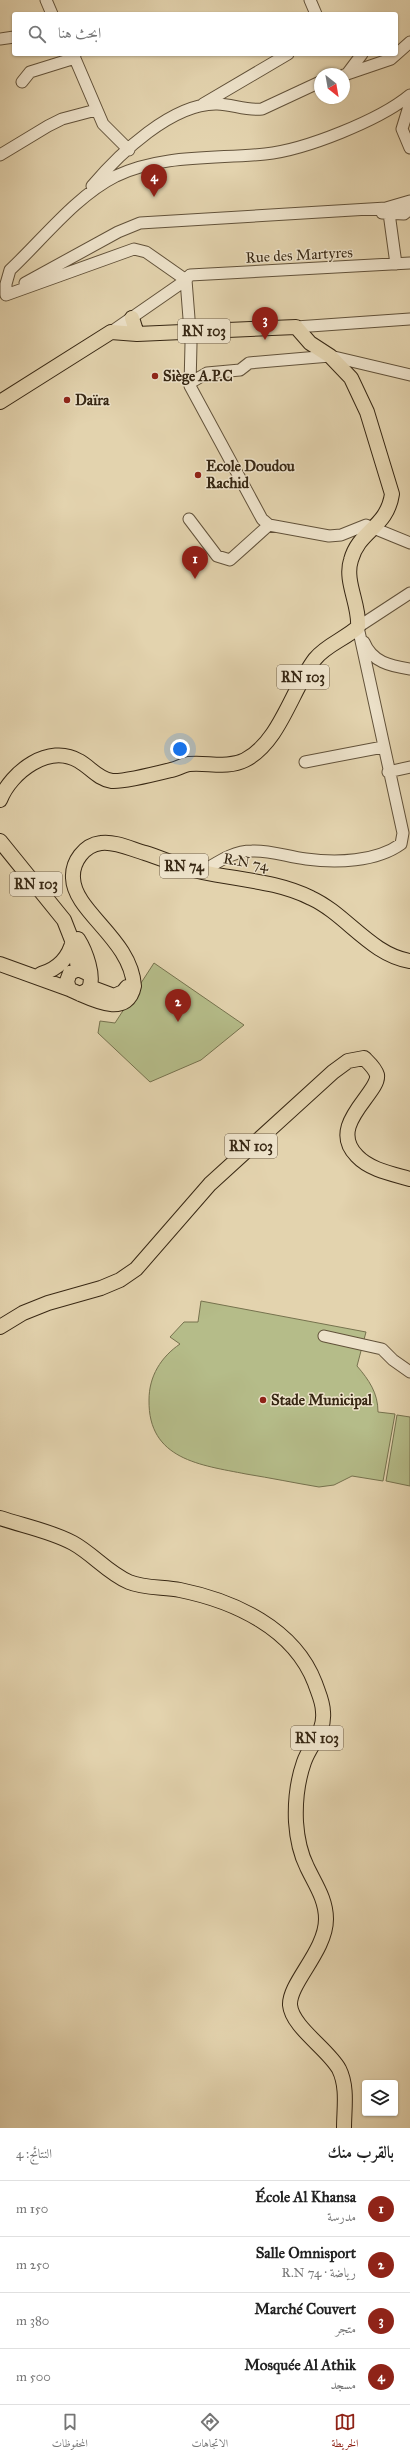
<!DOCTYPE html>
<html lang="ar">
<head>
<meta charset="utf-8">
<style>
  :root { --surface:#fff; --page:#f2f2f2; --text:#222; --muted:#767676; --line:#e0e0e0; --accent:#8f2418 }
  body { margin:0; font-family:"IM FELL Great Primer",Amiri,serif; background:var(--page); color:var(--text); direction:rtl }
  .controls { position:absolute; right:12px; bottom:12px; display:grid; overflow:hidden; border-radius:4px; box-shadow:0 1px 3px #0004 }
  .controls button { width:36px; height:36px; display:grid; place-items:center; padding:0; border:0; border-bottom:1px solid var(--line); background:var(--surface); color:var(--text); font:20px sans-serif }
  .compass { position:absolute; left:314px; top:68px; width:36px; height:36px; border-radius:50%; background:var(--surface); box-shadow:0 1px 3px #0004; rotate:149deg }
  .you { position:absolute; left:180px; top:749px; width:14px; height:14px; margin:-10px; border:3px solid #fff; border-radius:50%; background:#1a73e8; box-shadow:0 0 0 6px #1a73e833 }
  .badge { display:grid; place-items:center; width:26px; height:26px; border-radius:50%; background:var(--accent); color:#fff; font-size:13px; font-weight:700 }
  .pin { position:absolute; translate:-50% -33px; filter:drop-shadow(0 1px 2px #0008) }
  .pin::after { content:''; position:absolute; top:21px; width:14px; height:12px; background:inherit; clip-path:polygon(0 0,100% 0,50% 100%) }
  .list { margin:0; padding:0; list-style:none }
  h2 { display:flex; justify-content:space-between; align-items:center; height:52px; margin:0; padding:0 16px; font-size:17px }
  h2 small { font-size:13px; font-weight:400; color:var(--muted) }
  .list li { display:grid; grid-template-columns:26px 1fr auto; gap:12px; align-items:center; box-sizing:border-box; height:56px; padding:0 16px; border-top:1px solid var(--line) }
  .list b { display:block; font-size:15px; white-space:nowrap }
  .list p { margin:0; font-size:13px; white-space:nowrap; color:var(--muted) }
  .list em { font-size:13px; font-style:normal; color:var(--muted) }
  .icon { flex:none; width:22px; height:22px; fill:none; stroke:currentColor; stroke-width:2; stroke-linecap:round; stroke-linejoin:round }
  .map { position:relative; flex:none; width:410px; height:2128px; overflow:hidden; direction:ltr }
  .search { position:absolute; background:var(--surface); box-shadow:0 1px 3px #0004; left:12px; right:12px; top:12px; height:44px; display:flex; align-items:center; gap:10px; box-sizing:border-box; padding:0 14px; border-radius:4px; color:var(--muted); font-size:15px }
  .sheet { height:276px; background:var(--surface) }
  nav { display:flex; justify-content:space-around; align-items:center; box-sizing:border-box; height:56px; border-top:1px solid var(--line); background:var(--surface); font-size:11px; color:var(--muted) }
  nav a { display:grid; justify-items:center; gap:2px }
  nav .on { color:var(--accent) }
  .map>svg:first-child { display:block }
  .green { fill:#b5bc89; stroke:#76724e }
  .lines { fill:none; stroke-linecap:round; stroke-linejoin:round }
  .minor-casing { stroke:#62523a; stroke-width:13 }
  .major-casing { stroke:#372713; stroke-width:16 }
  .minor { stroke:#ede2ca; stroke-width:11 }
  .major { stroke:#e3d3ae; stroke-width:14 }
  .poi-dot { fill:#8f2418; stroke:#ede2ca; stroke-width:1.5 }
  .labels { text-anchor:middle; stroke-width:3; stroke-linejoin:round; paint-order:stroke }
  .shield { fill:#ede2ca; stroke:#6e5f4a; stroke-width:1 }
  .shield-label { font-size:14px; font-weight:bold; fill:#372713 }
  .street-label { font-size:15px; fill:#372713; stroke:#ede2ca }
  .poi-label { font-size:15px; font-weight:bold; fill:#372713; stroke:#ede2ca; text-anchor:start }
</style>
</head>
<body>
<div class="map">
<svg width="410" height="2128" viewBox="0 0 410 2128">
  <rect width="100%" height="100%" fill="#e3d3ae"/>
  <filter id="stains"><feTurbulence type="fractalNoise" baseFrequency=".005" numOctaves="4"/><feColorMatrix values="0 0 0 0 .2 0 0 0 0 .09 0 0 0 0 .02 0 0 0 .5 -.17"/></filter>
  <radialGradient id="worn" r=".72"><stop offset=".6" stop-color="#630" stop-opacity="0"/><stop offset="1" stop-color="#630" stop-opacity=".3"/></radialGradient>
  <path class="green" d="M154,963L244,1025L201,1060L150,1082L98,1033L100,1021L115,1023Z
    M201,1301L366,1332L357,1366C369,1380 378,1393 378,1412L395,1414L383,1481L352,1476L334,1485L319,1487C295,1483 271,1478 246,1474C201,1465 148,1460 149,1400C149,1376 161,1357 180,1344L170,1337L184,1322H198Z
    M397,1415L410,1417V1486L386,1481Z"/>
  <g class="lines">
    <defs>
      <path id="minor" d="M46,0L52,14
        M310,0L316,14
        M0,39L14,37
        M73,54L103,124L129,150
        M347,74L362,54
        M344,75L391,59L410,42
        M22,82L30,72L75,58
        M410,95C380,120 305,150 265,154C216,159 163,154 116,176C76,196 43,239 10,270L6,284V295L134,249L146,252L186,280L190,275L410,263
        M410,103L402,129L410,148
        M203,104L288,54
        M0,155L48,126L62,119L96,110
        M92,186C119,154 172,103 217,104C232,104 246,111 262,109L320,82
        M382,213L404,214L410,209
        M389,213L396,264
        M186,280L191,344L190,386L262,519L269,525L329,536L341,535L366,525L410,543
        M25,283L118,232L140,223L386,208L410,201
        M296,327L410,319
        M111,332L186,280
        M190,383L207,373L240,370L249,363L330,356L410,375
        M189,519L217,556L230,560L269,525
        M358,627L410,593
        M364,642C372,662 390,666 410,669
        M305,762L383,747
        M388,772L410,767
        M201,872C217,863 232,851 252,851C270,850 288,857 306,859C336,863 376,862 401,844L403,833L358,627
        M324,1336L382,1349L393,1360L410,1372"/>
      <path id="major" d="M132,318L137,334
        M0,402L111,332L137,334L296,327L310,343L330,356L351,378L367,412L392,494C387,528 359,530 351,560C344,581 360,605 358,627C345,639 326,645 315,659C292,689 280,742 245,760C227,769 207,762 189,764C183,765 177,769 171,770C159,773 123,782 112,781C98,779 90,767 79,761C49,743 11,772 0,800
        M0,841L64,920L75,948L78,969
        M78,939C85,950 96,978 88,990L80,994L69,989L67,981L70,973L78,969L89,974
        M0,964L69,989
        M41,974C58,969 69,958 73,940
        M90,987L114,996L123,992L127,987
        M80,994C98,1002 128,1016 134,986C131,939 74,912 73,878C72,862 84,845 101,843C115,841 131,849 145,853C164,859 183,868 202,872C239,880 277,881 311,898C346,914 371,955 410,961
        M0,1327L23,1313L48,1303L101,1288L120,1280L136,1269L210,1184L333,1072L348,1061L364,1058C369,1063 375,1068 377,1075C380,1093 326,1125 357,1156C370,1170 393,1174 410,1179
        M0,1518C24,1526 51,1531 73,1543C93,1554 108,1573 129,1582C143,1588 164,1587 180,1590C234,1601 294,1628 315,1683C318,1692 323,1702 323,1712C325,1733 310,1744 304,1762C297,1782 295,1801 296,1822C297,1837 300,1853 307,1867C315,1884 326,1899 326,1919C326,1951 289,1983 290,2005C292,2027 328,2049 339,2069C348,2087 344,2109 344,2128"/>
    </defs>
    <use href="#minor" class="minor-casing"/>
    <use href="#major" class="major-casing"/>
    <use href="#minor" class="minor"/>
    <use href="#major" class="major"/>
  </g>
  <g class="poi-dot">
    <circle cx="155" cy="376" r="4"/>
    <circle cx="67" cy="400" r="4"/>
    <circle cx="198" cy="475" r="4"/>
    <circle cx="263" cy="1400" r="4"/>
  </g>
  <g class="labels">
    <g class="shield">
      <rect x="178" y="319" width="52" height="24" rx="3"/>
      <rect x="277" y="665" width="52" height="24" rx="3"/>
      <rect x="160" y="854" width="48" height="24" rx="3"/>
      <rect x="10" y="872" width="52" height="24" rx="3"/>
      <rect x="225" y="1134" width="52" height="24" rx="3"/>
      <rect x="291" y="1726" width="52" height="24" rx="3"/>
    </g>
    <g class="shield-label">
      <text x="204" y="336">RN 103</text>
      <text x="303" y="682">RN 103</text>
      <text x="184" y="871">RN 74</text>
      <text x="36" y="889">RN 103</text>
      <text x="251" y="1151">RN 103</text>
      <text x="317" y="1743">RN 103</text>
    </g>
    <g class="street-label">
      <text transform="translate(299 255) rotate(-3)" y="5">Rue des Martyres</text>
      <text transform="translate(246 862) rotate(10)" y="5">R.N 74</text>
    </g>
    <g class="poi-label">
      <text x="163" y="381">Siège A.P.C</text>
      <text x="75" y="405">Daïra</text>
      <text x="206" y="471">Ecole Doudou<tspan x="206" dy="17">Rachid</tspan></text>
      <text x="271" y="1405">Stade Municipal</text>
    </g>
  </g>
  <rect width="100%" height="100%" filter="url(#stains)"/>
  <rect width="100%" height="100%" fill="url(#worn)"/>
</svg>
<div class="controls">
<button><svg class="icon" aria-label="layers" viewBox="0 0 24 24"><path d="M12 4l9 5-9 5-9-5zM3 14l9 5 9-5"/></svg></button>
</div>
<svg class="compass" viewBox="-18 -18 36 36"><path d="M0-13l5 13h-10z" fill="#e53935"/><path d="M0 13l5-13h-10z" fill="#767676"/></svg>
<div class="you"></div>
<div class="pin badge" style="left:195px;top:579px">1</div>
<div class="pin badge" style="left:178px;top:1022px">2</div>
<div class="pin badge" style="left:265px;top:340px">3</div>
<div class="pin badge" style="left:154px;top:197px">4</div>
<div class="search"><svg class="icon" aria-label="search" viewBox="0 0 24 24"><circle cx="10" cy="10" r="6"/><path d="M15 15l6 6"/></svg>ابحث هنا</div>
</div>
<section class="sheet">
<h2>بالقرب منك<small>النتائج: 4</small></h2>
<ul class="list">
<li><span class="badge">1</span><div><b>École Al Khansa</b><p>مدرسة</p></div><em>150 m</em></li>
<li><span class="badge">2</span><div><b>Salle Omnisport</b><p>رياضة · R.N 74</p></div><em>250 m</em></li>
<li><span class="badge">3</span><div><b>Marché Couvert</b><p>متجر</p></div><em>380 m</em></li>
<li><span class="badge">4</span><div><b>Mosquée Al Athik</b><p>مسجد</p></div><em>500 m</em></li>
</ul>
</section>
<nav>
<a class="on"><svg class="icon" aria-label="map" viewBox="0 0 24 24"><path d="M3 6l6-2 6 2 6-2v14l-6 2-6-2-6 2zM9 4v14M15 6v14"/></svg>الخريطة</a>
<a><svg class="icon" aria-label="directions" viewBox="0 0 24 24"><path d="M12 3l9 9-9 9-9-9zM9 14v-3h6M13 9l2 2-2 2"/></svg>الاتجاهات</a>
<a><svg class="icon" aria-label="saved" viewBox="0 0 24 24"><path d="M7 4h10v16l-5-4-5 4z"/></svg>المحفوظات</a>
</nav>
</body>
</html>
